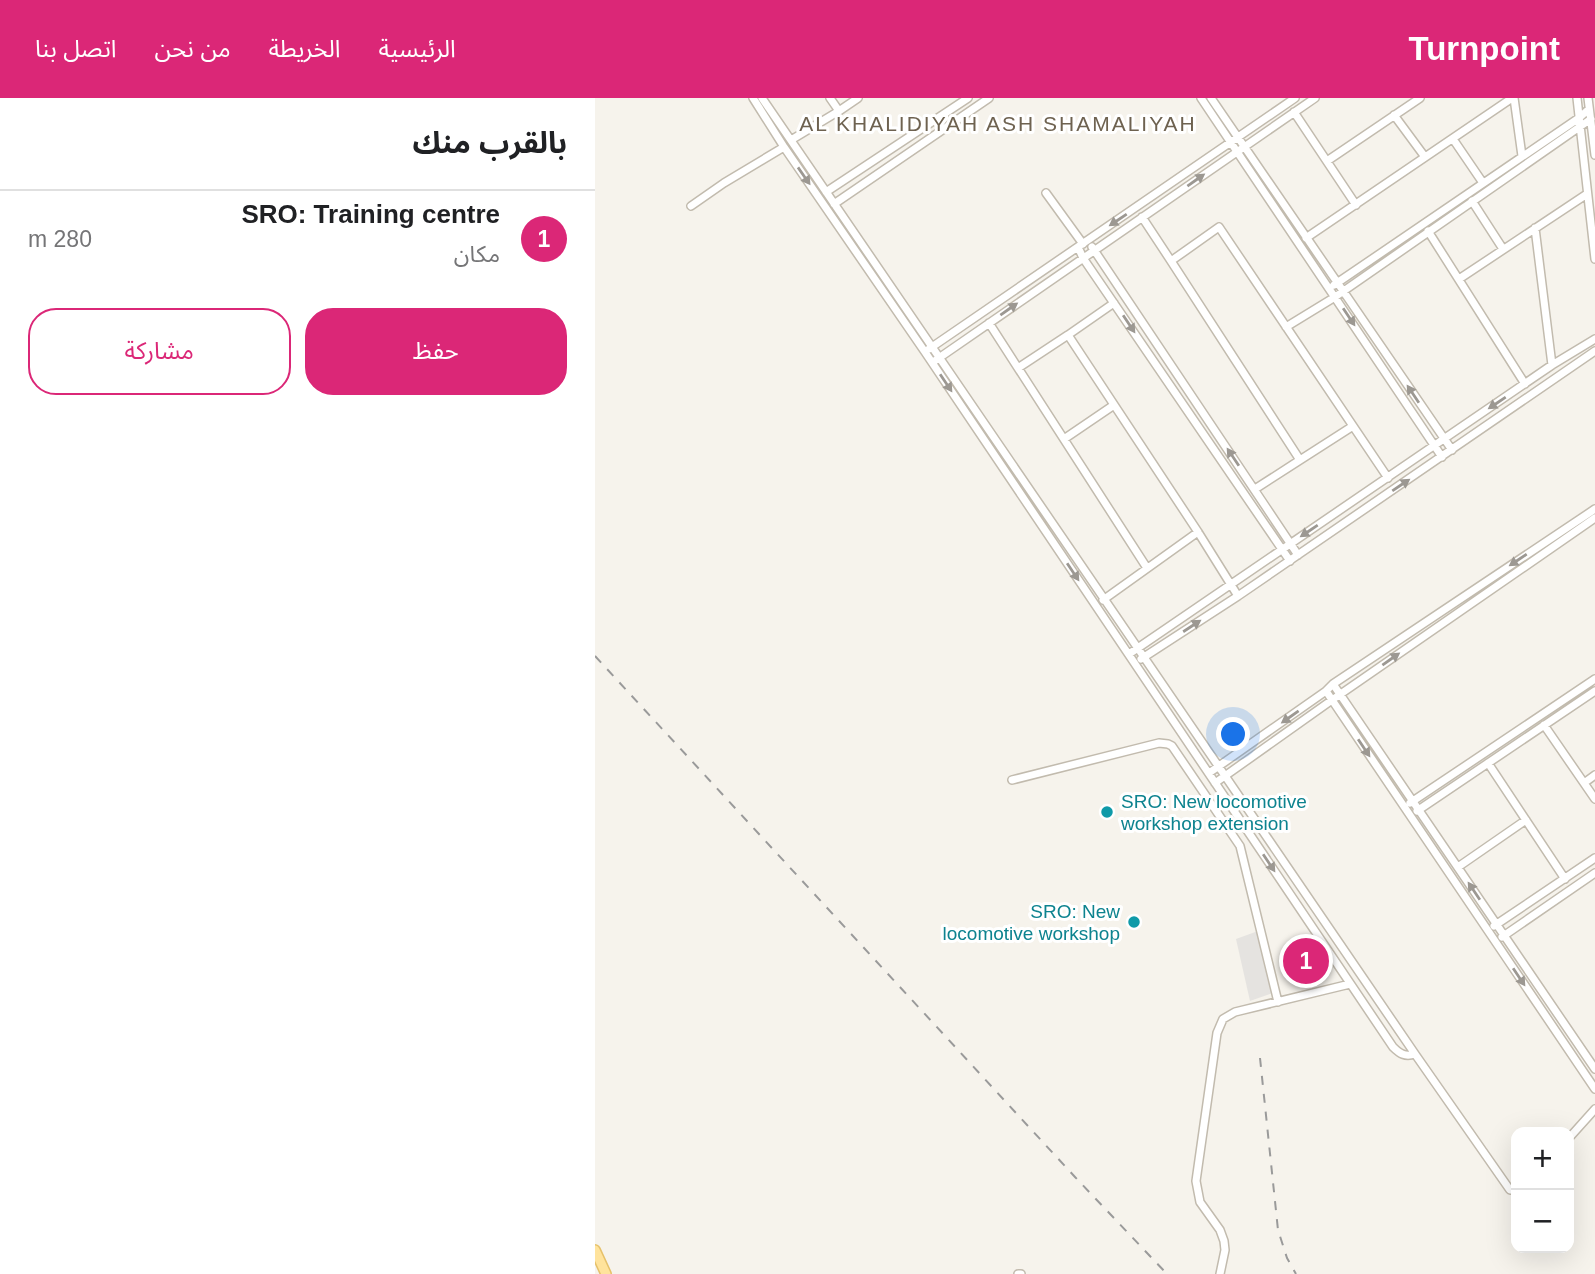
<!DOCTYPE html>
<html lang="ar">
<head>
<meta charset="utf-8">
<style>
  :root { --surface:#fff; --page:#f6f6f6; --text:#202124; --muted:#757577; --line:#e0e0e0; --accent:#db2777 }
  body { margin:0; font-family:Arial,"Noto Sans Arabic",sans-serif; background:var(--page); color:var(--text); direction:rtl }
  .controls { position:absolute; right:21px; bottom:21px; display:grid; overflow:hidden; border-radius:14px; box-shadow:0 7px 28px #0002 }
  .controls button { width:63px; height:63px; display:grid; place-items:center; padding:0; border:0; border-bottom:2px solid var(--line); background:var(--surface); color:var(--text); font:35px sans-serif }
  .you { position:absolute; left:639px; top:637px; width:24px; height:24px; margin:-18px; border:5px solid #fff; border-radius:50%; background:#1a73e8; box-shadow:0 0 0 10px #1a73e833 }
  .badge { display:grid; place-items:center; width:46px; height:46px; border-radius:50%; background:var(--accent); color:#fff; font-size:23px; font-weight:700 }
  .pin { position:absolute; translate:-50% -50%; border:4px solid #fff; box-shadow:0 2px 7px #0006 }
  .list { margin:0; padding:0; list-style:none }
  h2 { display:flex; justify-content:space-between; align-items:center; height:91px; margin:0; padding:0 28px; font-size:30px }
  h2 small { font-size:23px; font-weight:400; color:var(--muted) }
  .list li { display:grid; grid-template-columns:46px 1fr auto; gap:21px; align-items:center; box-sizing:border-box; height:98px; padding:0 28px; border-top:2px solid var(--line) }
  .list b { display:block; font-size:26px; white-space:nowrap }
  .list p { margin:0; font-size:23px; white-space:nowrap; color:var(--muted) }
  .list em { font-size:23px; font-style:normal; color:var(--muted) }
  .actions { display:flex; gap:14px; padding:21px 28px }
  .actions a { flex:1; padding:16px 0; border:2px solid var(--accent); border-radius:28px; text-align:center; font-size:24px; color:var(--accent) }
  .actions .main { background:var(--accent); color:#fff }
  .map { position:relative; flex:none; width:1000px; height:1176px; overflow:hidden; direction:ltr }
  header { display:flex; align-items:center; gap:42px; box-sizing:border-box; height:98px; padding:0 35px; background:var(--accent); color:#fff }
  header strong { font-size:33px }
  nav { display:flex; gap:38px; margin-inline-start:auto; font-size:24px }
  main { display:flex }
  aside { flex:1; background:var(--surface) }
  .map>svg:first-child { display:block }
  .parking { fill:#e5e3e0 }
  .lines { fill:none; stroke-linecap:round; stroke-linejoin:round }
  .minor-casing { stroke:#c2bbae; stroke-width:10 }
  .major-casing { stroke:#e6c16a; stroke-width:12 }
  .minor { stroke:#fff; stroke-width:7 }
  .major { stroke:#ffe39c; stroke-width:9 }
  .rail { stroke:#9a9a9a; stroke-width:2; stroke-dasharray:9 9; stroke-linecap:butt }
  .oneway { fill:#9c9892 }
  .culture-dot { fill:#0f9aa8; stroke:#fff; stroke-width:2.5 }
  .labels { text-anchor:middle; stroke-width:6; stroke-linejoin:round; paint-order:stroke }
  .culture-label { font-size:19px; fill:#0d838f; stroke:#fff; text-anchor:start }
  .neighbourhood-label { font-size:21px; letter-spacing:2px; fill:#6e6250; stroke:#fff }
</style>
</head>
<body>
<header>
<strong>Turnpoint</strong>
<nav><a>الرئيسية</a><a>الخريطة</a><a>من نحن</a><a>اتصل بنا</a></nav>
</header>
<main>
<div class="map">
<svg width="1000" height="1176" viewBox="0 0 1000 1176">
  <rect width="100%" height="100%" fill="#f6f3ec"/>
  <path class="parking" d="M663,833L678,895L655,903L641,841Z"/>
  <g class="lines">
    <defs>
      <path id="minor" d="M158,0L189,49L330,254L798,949C805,956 810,959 820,956L167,0
        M606,0L847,359
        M616,0L857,352
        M919,0L927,58
        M982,0L1000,161
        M993,0L1000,57
        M244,13L263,0
        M699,14L761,107
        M799,17L830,59
        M858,41L888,85
        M196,42L244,13L235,0
        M732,63L825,0
        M231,94L373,0
        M451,95L488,146
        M877,103L908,151
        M239,106L394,0
        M96,108L129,85L189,49
        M547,119L576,163
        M940,130L957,267
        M833,133L930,286
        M711,140L917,0
        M483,149L488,160L695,463
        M497,149L703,457
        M864,181L992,96
        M739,187L984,20L994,11
        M519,205L473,237L603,434
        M394,225L423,270L473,237
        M691,229L740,199L996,21
        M334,251L700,0
        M341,262L720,0
        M423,270L552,470
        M469,341L519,307
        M705,362L758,328
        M660,391L705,362L576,163L624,129L793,380
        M508,502L603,434L643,498
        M534,556L957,267L1000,241
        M546,561L643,498L1000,253
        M738,586L1000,971
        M731,593L1000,991
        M949,627L1000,701
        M893,665L970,781
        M614,675L731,593L738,586L1000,411
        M417,682L564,645L573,646L577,648L645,748L683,904
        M620,685L737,602L1000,420
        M989,685L1000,677
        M815,705L1000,581
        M822,713L1000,593
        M863,769L931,722
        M899,828L1000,760
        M907,839L1000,775
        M820,956L915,1092H921
        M974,1040L1000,1011
        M423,1176H426
        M625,1176L630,1152L629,1143L625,1132L605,1104L601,1083L622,935L628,921L640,914L755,886"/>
      <path id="major" d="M0,1152L11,1176"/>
    </defs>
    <use href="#minor" class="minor-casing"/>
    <use href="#major" class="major-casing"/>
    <use href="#minor" class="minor"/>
    <use href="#major" class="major"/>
    <path class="rail" d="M0,558L480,1079L572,1176
      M665,960L683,1132L692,1160L701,1176"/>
  </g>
  <defs><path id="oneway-solid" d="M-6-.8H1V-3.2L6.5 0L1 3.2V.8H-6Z" transform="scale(1.75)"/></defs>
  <g class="oneway">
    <use href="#oneway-solid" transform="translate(209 78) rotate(55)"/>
    <use href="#oneway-solid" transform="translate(601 82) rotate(-35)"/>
    <use href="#oneway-solid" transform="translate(523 122) rotate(146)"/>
    <use href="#oneway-solid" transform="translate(414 211) rotate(-35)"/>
    <use href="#oneway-solid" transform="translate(754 219) rotate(56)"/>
    <use href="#oneway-solid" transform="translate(534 226) rotate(56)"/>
    <use href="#oneway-solid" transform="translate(351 285) rotate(56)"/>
    <use href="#oneway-solid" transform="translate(818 296) rotate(-124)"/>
    <use href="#oneway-solid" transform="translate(902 305) rotate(146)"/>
    <use href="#oneway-solid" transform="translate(638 359) rotate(-124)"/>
    <use href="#oneway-solid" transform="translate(806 387) rotate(-34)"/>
    <use href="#oneway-solid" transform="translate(714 433) rotate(146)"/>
    <use href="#oneway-solid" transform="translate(923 462) rotate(146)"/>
    <use href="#oneway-solid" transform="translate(478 474) rotate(56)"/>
    <use href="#oneway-solid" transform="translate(597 528) rotate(-33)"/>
    <use href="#oneway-solid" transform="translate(796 561) rotate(-35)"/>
    <use href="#oneway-solid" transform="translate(695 619) rotate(145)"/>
    <use href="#oneway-solid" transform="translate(769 650) rotate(56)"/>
    <use href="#oneway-solid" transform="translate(674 765) rotate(56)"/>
    <use href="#oneway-solid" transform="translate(879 793) rotate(-124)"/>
    <use href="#oneway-solid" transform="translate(924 879) rotate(56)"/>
  </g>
  <g class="culture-dot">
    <circle cx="512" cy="714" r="7"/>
    <circle cx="539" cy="824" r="7"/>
  </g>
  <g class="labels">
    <g class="culture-label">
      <text x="526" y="710">SRO: New locomotive<tspan x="526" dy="22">workshop extension</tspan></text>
      <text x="525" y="820" text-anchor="end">SRO: New<tspan x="525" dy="22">locomotive workshop</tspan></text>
    </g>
    <g class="neighbourhood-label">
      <text x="403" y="33">AL KHALIDIYAH ASH SHAMALIYAH</text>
    </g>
  </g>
</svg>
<div class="controls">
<button>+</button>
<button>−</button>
</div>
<div class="you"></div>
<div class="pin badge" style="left:711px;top:863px">1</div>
</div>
<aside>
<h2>بالقرب منك<small></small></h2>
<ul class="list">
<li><span class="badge">1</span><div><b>SRO: Training centre</b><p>مكان</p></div><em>280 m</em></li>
</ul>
<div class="actions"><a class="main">حفظ</a><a>مشاركة</a></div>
</aside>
</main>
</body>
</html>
